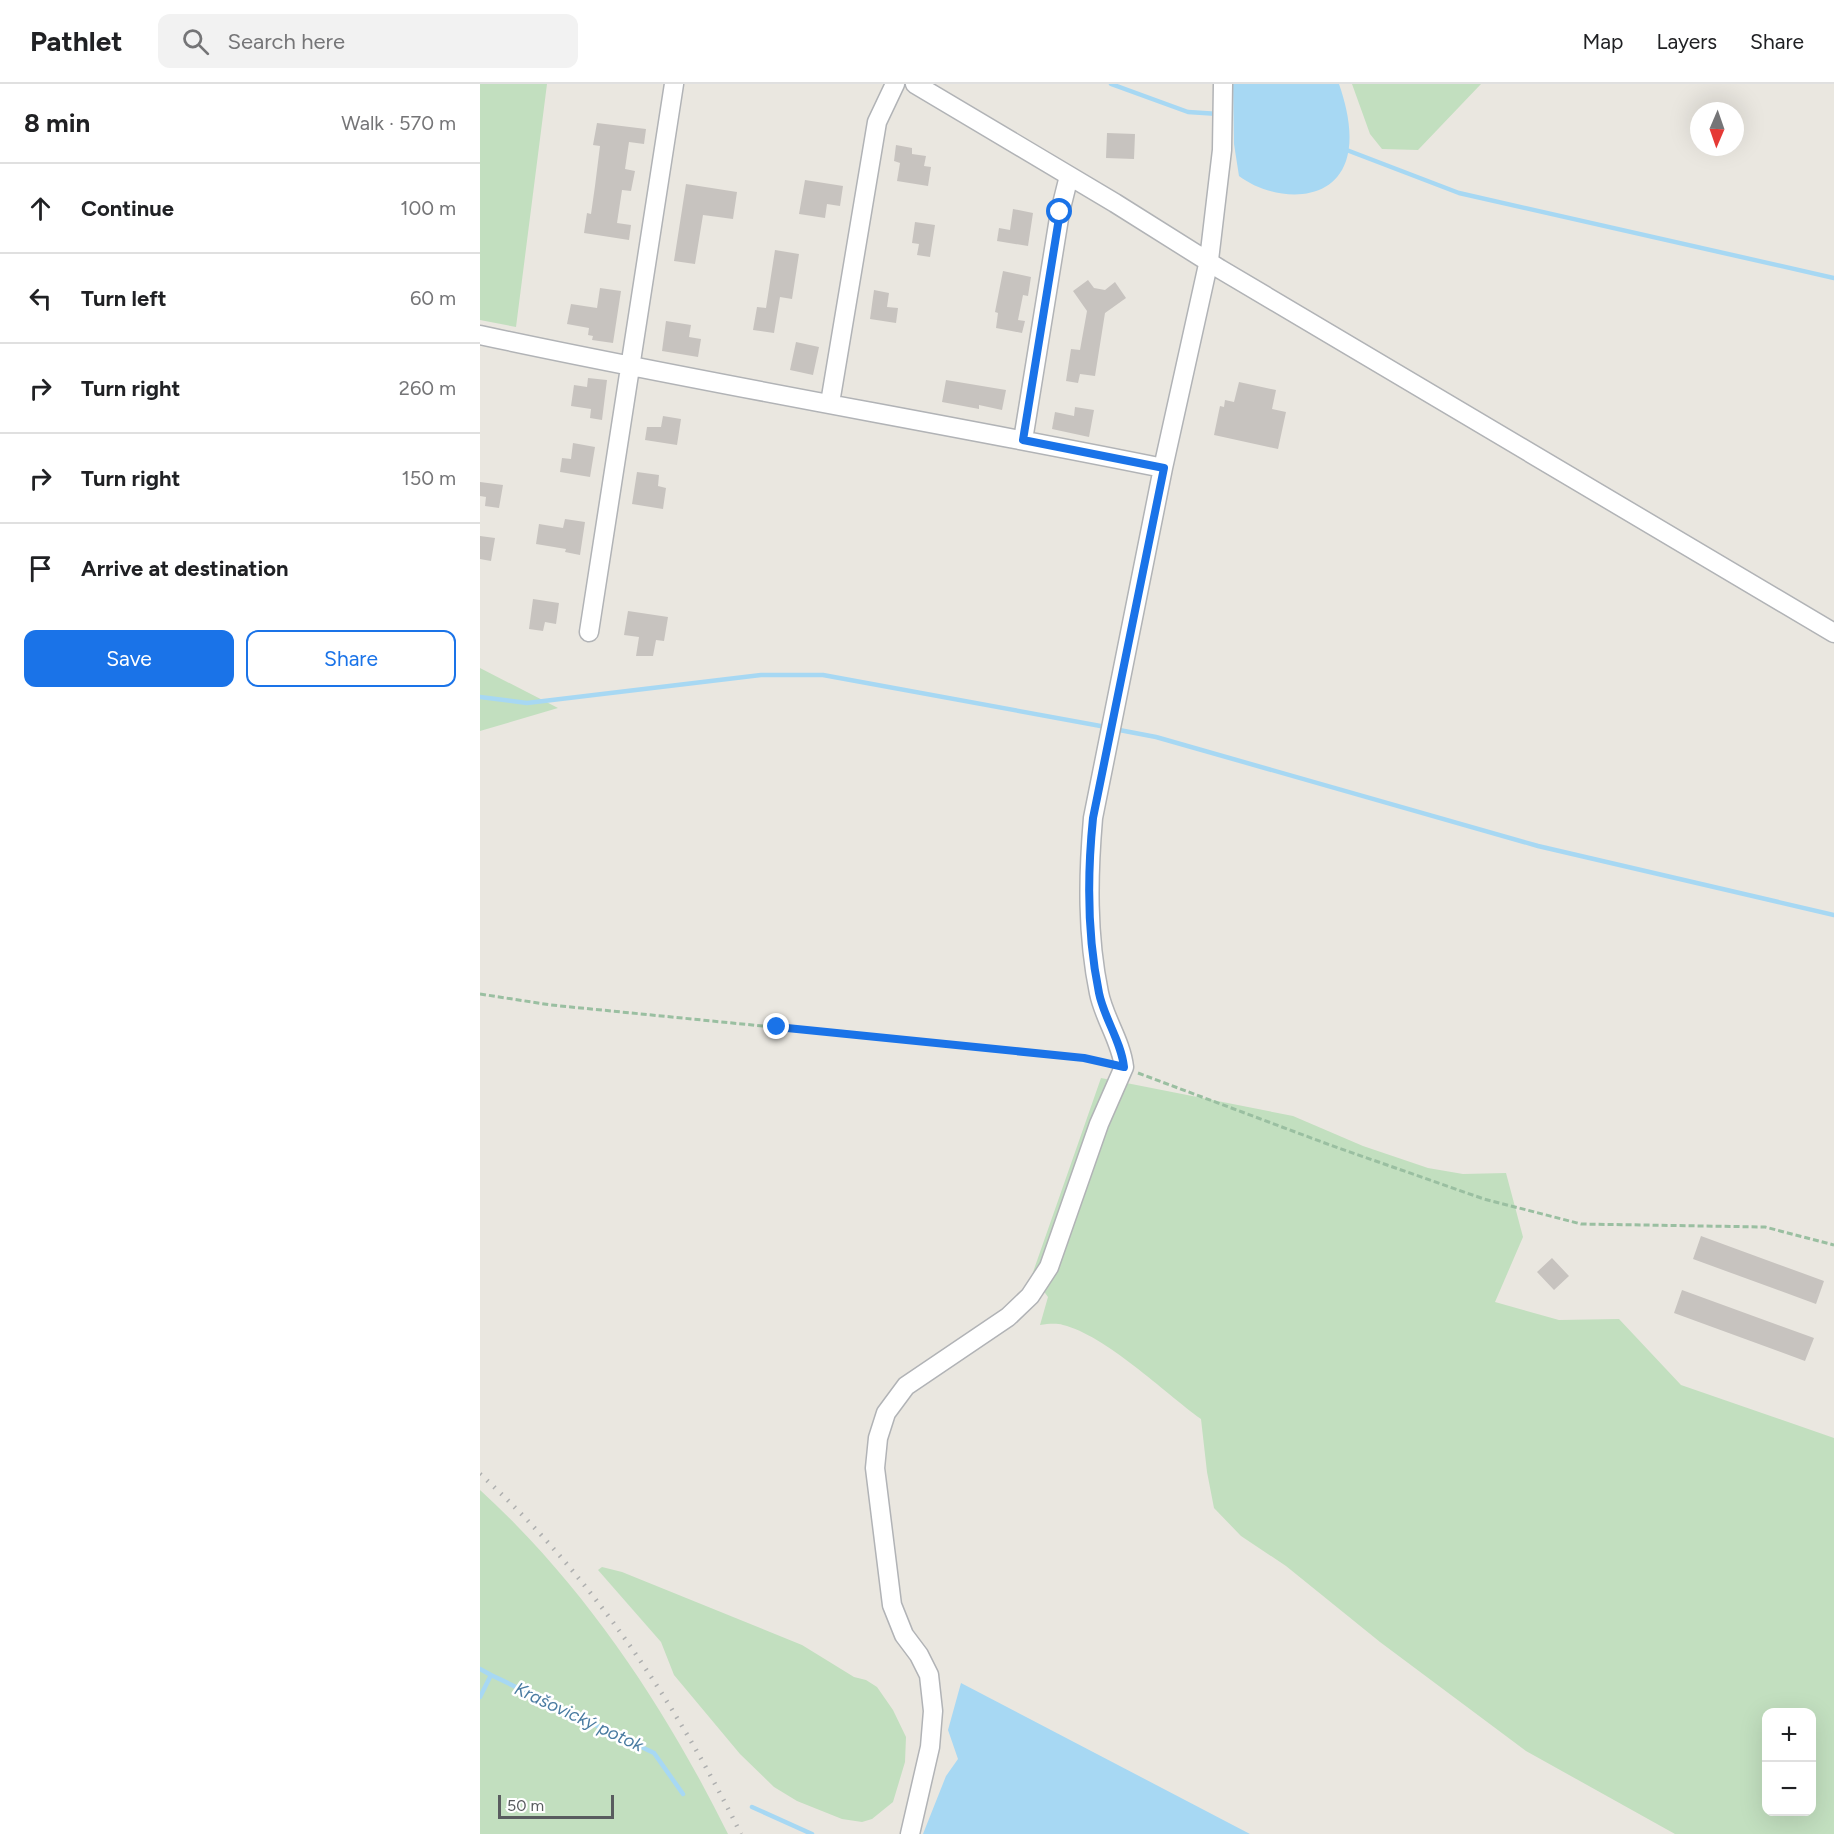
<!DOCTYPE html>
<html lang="en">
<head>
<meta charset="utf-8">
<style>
  :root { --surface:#fff; --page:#f2f2f2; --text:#202124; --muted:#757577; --line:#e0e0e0; --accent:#1a73e8 }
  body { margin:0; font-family:Figtree,sans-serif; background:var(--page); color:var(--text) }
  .controls { position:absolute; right:18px; bottom:18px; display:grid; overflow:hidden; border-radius:12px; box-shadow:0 6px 24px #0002 }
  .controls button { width:54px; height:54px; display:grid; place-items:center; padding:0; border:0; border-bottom:2px solid var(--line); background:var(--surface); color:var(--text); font:30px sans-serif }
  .compass { position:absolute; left:1210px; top:18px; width:54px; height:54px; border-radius:50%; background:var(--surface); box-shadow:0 6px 24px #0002; rotate:182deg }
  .scale { position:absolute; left:18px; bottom:15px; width:116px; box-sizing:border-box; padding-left:6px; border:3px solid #595c5f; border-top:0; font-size:16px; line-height:21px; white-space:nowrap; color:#595c5f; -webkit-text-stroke:4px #fff; paint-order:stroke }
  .stop { position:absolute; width:18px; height:18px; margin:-14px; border:4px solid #1a73e8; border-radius:50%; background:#fff }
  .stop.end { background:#1a73e8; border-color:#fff; box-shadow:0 2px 6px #0008 }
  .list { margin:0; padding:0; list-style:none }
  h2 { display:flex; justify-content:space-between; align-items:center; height:78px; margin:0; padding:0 24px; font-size:26px }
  h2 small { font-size:20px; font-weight:400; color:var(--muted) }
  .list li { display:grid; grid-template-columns:39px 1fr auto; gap:18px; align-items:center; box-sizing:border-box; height:90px; padding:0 24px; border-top:2px solid var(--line) }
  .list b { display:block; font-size:22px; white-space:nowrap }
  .list em { font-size:20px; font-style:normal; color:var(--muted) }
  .actions { display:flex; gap:12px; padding:18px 24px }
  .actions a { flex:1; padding:14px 0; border:2px solid var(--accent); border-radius:12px; text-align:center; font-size:21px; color:var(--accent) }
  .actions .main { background:var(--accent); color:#fff }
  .icon { flex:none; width:33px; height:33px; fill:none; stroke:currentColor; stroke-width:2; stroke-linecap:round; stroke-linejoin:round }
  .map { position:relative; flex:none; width:1354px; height:1750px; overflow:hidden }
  header { display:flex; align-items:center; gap:36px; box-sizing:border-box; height:84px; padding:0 30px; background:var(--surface); border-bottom:2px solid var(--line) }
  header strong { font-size:28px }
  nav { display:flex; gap:33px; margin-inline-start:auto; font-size:21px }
  .search { width:420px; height:54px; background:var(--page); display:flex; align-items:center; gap:15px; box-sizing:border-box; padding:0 21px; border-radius:12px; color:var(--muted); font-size:22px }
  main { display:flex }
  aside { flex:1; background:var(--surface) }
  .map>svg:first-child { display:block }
  .green { fill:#c2dfbf; fill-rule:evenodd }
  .water { fill:#a7d8f3 }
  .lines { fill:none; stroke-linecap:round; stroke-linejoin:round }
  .stream { stroke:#a7d8f3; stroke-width:4.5 }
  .building { fill:#c7c3bf }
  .minor-casing { stroke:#b1b3b6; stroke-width:21 }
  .path { stroke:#9abfa1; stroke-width:3; stroke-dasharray:6 3; stroke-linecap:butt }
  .minor { stroke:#fff; stroke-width:18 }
  .rail { stroke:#aeafaf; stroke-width:4.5; stroke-dasharray:1.5 8; stroke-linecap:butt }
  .route { stroke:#1a73e8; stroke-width:8 }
  .labels { text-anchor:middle; stroke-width:5; stroke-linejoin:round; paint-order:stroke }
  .water-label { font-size:18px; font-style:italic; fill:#497ba1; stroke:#fff }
</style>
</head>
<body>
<header>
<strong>Pathlet</strong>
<div class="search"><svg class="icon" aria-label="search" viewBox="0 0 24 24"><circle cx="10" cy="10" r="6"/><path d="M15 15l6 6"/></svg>Search here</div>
<nav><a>Map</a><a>Layers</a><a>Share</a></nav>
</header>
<main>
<aside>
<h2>8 min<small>Walk · 570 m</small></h2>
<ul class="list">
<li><svg class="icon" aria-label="ahead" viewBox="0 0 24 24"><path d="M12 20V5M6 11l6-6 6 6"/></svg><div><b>Continue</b></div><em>100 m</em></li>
<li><svg class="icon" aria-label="left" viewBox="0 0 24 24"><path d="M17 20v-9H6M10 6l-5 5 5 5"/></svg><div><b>Turn left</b></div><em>60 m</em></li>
<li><svg class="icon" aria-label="right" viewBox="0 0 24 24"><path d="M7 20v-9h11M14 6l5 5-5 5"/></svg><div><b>Turn right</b></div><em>260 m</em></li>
<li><svg class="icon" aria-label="right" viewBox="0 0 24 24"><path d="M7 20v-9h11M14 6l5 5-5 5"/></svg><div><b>Turn right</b></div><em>150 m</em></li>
<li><svg class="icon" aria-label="arrive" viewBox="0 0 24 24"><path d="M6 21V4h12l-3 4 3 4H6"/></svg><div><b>Arrive at destination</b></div></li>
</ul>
<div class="actions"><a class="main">Save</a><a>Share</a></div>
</aside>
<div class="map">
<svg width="1354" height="1750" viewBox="0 0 1354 1750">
  <rect width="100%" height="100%" fill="#eae7e0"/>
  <path class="green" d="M0,0H67L36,243L0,236Z
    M872,0H1001L938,66L902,65L890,50Z
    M0,584L78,624L0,647Z
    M621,994L813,1032L883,1062L948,1084L983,1090L1026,1089L1043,1153L1015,1218L1079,1236L1139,1235L1201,1301L1354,1354V1750H1195L1046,1667L900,1558L806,1482L761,1452L734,1424L727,1388L721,1335C685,1309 625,1251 583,1241C576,1239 568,1240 560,1241L568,1213L552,1191ZM1286,1628H1332V1728H1286Z
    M0,1406C105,1502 185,1623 248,1750H0Z
    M122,1483L142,1488L322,1561L374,1593L386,1596L397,1603L413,1626L426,1653L425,1678L413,1718L392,1735L382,1738L362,1735L317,1717L294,1703L260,1670L194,1591L181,1558L118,1486Z"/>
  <path class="water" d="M753,0H859C867,23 874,53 866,77C850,123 789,115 759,92L754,60Z
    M481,1599L770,1750H443L466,1692L478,1675L468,1646Z"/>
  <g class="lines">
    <path class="stream" d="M631,0L708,28L739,30
      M864,65L979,109L1354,194
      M0,613L47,619L281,591H343L626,643
      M634,645L676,653L1058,762L1354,831
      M0,1585L11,1591L0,1613
      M11,1591L174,1669L203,1710
      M272,1723L332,1750"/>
  </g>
  <path class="building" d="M117,39L166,45L164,60L149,58L145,85L155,87L151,107L142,106L137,139L151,141L149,156L104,149L107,129L111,130L115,102L120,62L113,61Z
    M627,49L655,50L654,75L626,74Z
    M416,61L432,64V70L446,72L444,82L451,83L448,102L417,97L420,79L414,77Z
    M325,96L363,102L360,122L347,120L345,134L319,130Z
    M206,100L257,108L253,135L223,131L215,180L194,177Z
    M533,125L553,129L548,162L517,157L519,144L530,146Z
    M435,138L455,141L450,173L437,171L439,160L432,159Z
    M295,166L319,170L312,215L300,213L294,249L273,246L277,223L286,224Z
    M523,187L551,193L548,212L543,211L538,236L545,237L542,249L516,244L518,229L515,228Z
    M608,196L614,204L625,206L635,198L646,214L625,229L615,292L600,290L598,299L586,297L591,265L600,266L607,227L593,207Z
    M120,204L141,207L133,259L112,256L113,252L108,251L109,244L87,240L91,220L117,224Z
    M394,206L409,209L407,223L418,224L416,239L390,235Z
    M186,237L211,241L209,253L221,255L218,273L182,267Z
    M316,258L339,263L333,291L310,286Z
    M108,294L127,296L122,336L110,334L111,325L91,322L94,301L107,303Z
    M466,296L526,306L522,326L499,321V325L462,318Z
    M759,298L796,306L792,325L806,328L798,365L734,351L740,322L744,323L745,316L754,318Z
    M595,323L614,326L609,353L572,345L575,328L594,332Z
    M183,332L201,335L197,361L165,356L167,343H181Z
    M93,359L115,363L110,393L80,388L82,374L91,375Z
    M157,388L179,391L178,402L186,404L183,425L152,420Z
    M0,398L23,401L19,424L5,422L6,413L0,412Z
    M85,435L105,438L100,471L85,468L86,465L56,460L59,440L83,444Z
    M0,452L15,454L11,477L0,475Z
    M53,515L79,519L76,540L65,538L63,547L49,545Z
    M148,527L188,533L184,557L176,556L173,572H156L159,553L144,551Z
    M1221,1152L1344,1197L1336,1220L1213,1175Z
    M1072,1174L1089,1192L1074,1206L1057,1188Z
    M1202,1206L1334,1254L1325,1277L1194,1229Z"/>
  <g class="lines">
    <defs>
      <path id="minor" d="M435,0L635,119L740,185L1354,549
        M0,251C227,300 456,338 683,384
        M350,319L397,38L415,0
        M543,356L580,128L589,92
        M109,548L194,0
        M430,1750L450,1663L453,1627L449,1591L439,1571L424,1551L412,1521L395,1384L398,1354L406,1329L426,1302L528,1233L550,1212L569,1183L619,1040L644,983C641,957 624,934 619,909C607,851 608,793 613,734L683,384L729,176L742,66L743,0"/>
    </defs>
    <use href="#minor" class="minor-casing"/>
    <path class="path" d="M0,910L71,921L604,974L629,980
      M658,989L850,1061L1004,1115L1101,1140L1285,1143L1354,1161"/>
    <use href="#minor" class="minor"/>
    <path class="rail" d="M0,1390C111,1491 194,1616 261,1750"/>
  </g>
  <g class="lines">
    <path class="route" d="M297,943L604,974L644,983C641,957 624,934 619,909C607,851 607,793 613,734L684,384L543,356L580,128"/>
  </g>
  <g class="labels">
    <g class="water-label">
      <text transform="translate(99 1633) rotate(25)" y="6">Krašovický potok</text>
    </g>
  </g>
</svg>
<div class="controls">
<button>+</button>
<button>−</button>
</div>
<svg class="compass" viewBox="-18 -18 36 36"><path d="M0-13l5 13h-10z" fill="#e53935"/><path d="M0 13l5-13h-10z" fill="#757577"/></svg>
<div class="scale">50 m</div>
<div class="stop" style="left:580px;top:128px"></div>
<div class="stop end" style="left:297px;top:943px"></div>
</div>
</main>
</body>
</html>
